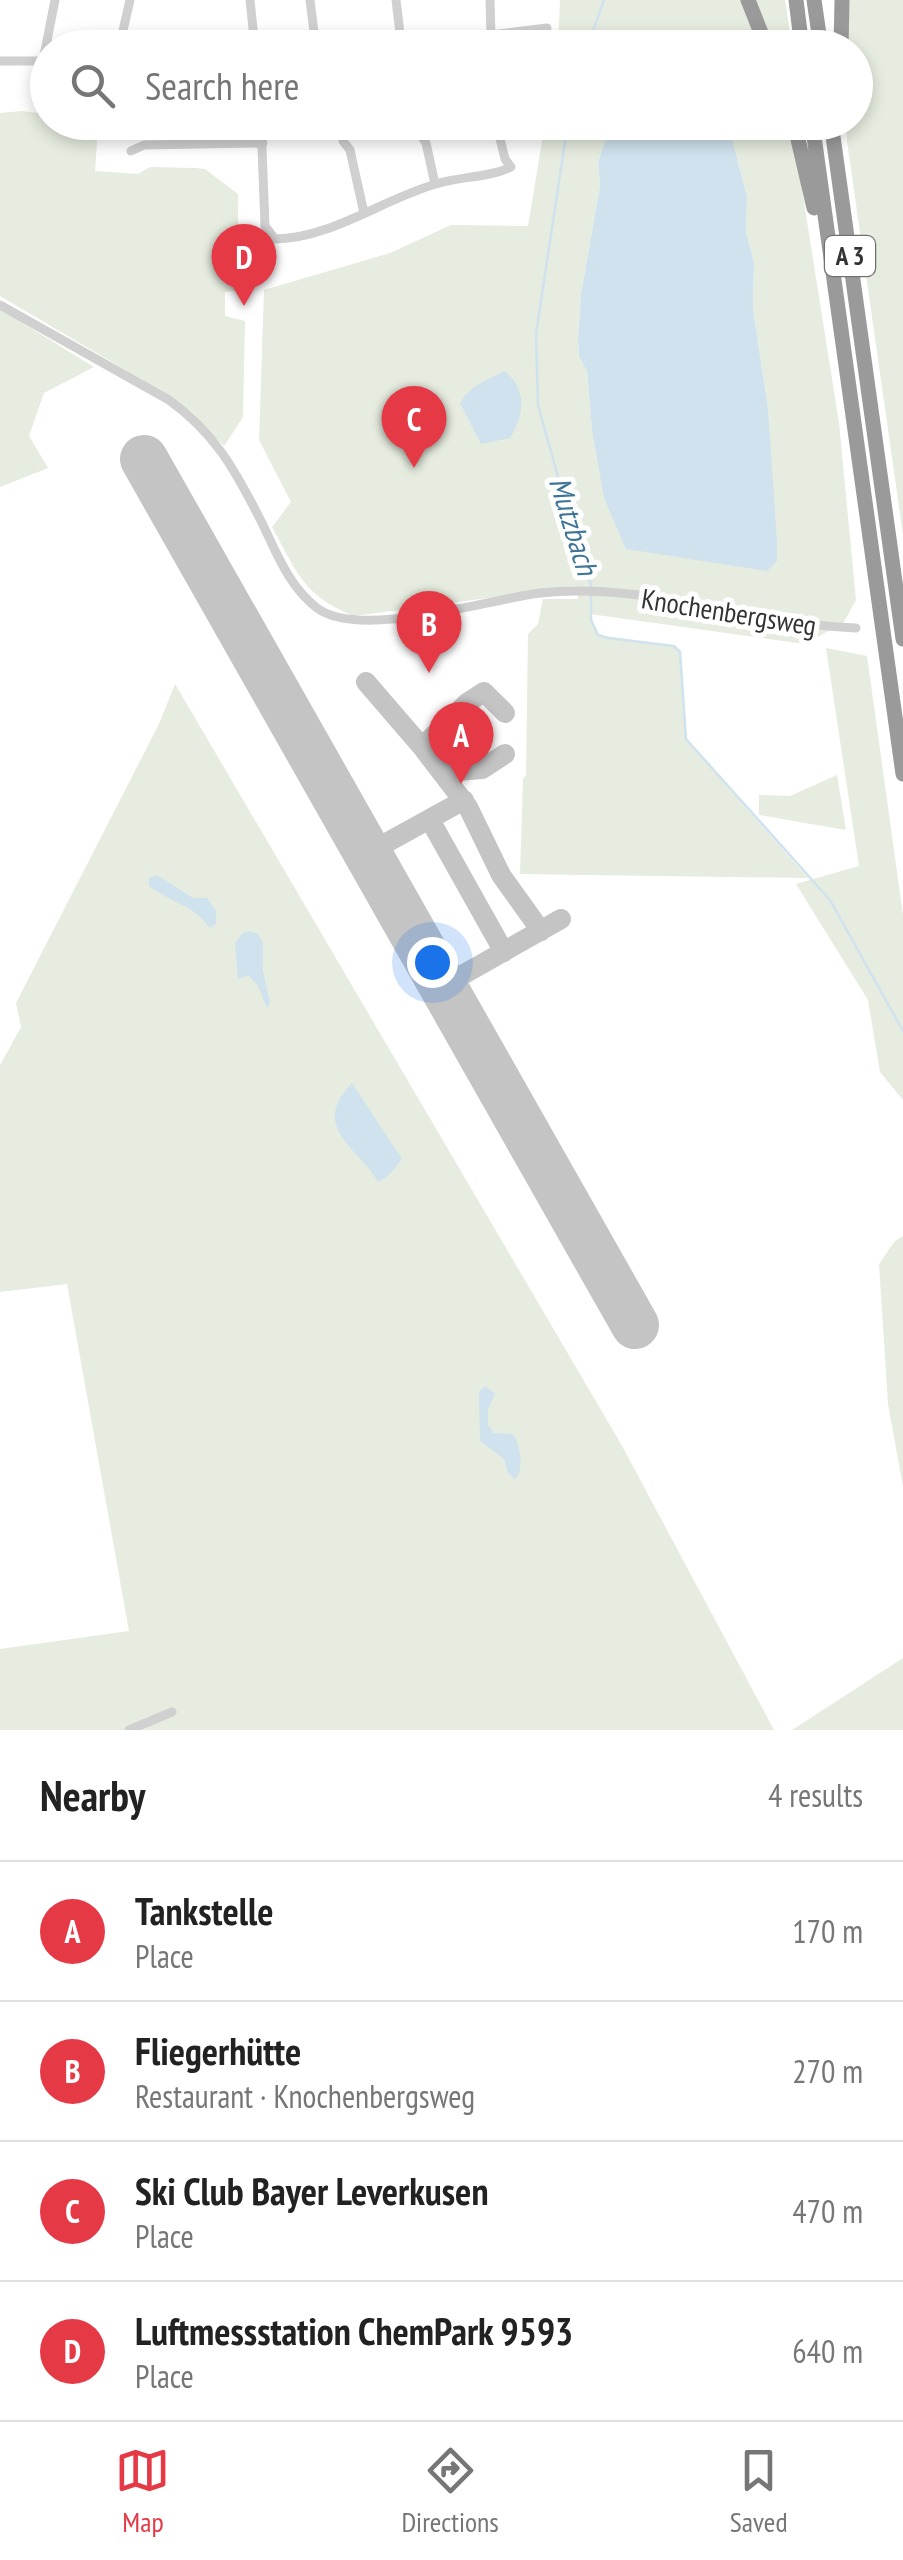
<!DOCTYPE html>
<html lang="en">
<head>
<meta charset="utf-8">
<style>
  :root { --surface:#fff; --page:#f6f6f6; --text:#222; --muted:#767676; --line:#e0e0e0; --accent:#e63946 }
  body { margin:0; font-family:"PT Sans Narrow",sans-serif; background:var(--page); color:var(--text) }
  .you { position:absolute; left:432px; top:962px; width:35px; height:35px; margin:-25px; border:8px solid #fff; border-radius:50%; background:#1a73e8; box-shadow:0 0 0 15px #1a73e833 }
  .badge { display:grid; place-items:center; width:65px; height:65px; border-radius:50%; background:var(--accent); color:#fff; font-size:32px; font-weight:700 }
  .pin { position:absolute; translate:-50% -82px; filter:drop-shadow(0 2px 5px #0008) }
  .pin::after { content:''; position:absolute; top:52px; width:35px; height:30px; background:inherit; clip-path:polygon(0 0,100% 0,50% 100%) }
  .list { margin:0; padding:0; list-style:none }
  h2 { display:flex; justify-content:space-between; align-items:center; height:130px; margin:0; padding:0 40px; font-size:42px }
  h2 small { font-size:32px; font-weight:400; color:var(--muted) }
  .list li { display:grid; grid-template-columns:65px 1fr auto; gap:30px; align-items:center; box-sizing:border-box; height:140px; padding:0 40px; border-top:2px solid var(--line) }
  .list b { display:block; font-size:38px; white-space:nowrap }
  .list p { margin:0; font-size:32px; white-space:nowrap; color:var(--muted) }
  .list em { font-size:32px; font-style:normal; color:var(--muted) }
  .icon { flex:none; width:55px; height:55px; fill:none; stroke:currentColor; stroke-width:2; stroke-linecap:round; stroke-linejoin:round }
  .map { position:relative; flex:none; width:903px; height:1730px; overflow:hidden }
  .search { position:absolute; background:var(--surface); box-shadow:0 5px 15px #0003; left:30px; right:30px; top:30px; height:110px; display:flex; align-items:center; gap:25px; box-sizing:border-box; padding:0 35px; border-radius:55px; color:var(--muted); font-size:38px }
  .sheet { height:690px; background:var(--surface) }
  nav { display:flex; justify-content:space-around; align-items:center; box-sizing:border-box; height:140px; border-top:2px solid var(--line); background:var(--surface); font-size:28px; color:var(--muted) }
  nav a { display:grid; justify-items:center; gap:5px }
  nav .on { color:var(--accent) }
  .map>svg:first-child { display:block }
  .green { fill:#e6ecdf }
  .water { fill:#cfe2ee }
  .lines { fill:none; stroke-linecap:round; stroke-linejoin:round }
  .stream { stroke:#cfe2ee; stroke-width:2.5 }
  .taxiway { stroke:#c4c4c4; stroke-width:20 }
  .runway { stroke:#c4c4c4; stroke-width:48 }
  .minor { stroke:#d0d0d0; stroke-width:9 }
  .motorway { stroke:#9a9a9a; stroke-width:15 }
  .labels { text-anchor:middle; stroke-width:10; stroke-linejoin:round; paint-order:stroke }
  .shield { fill:#fff; stroke:#707070; stroke-width:2.5 }
  .shield-label { font-size:25px; font-weight:bold; fill:#333 }
  .street-label { font-size:28px; fill:#333; stroke:#fff }
  .water-label { font-size:30px; font-style:italic; fill:#3f7597; stroke:#fff }
</style>
</head>
<body>
<div class="map">
<svg width="903" height="1730" viewBox="0 0 903 1730">
  <rect width="100%" height="100%" fill="#fff"/>
  <path class="green" d="M560,0H743L761,47H684L670,39L649,35L632,47L558,48Z
    M753,0H785L792,47H771Z
    M847,0H903V535L847,141L846,123L856,122V48H845Z
    M22,111L47,114L48,122L92,123L97,142L95,171L138,174L150,167L195,168L205,169L238,194V239L250,246L247,254L249,289L225,292V316L245,321L243,417L224,446L192,412L161,391L0,296V113Z
    M545,123H611L598,162L600,186L581,294L578,339L579,357L587,371L592,430L696,559L767,570L771,469L768,408L753,309L754,262L746,232L747,197L728,123H787L799,171L839,423L856,600L844,622L805,644L590,614L598,635L674,646L680,652L686,740L808,878L520,874L523,779L526,775L528,634L538,624L543,599H578L576,586L354,616C303,596 297,572 272,527L291,502L259,440L264,290L390,253L451,225L528,226Z
    M0,309L94,367L44,393L29,436L48,468L0,487Z
    M826,648L867,656L903,915V1100L880,1072L868,1000L796,884L859,866Z
    M175,684L621,1444L774,1730H0V1649L129,1631L67,1284L0,1292V1065L21,1027L16,1003L159,724Z
    M837,775L846,830L759,815V795L790,796Z
    M903,1236V1487L888,1404L879,1264L894,1242Z
    M903,1658V1730H792Z"/>
  <path class="water" d="M649,35L670,39L684,47H632Z
    M611,123H728L747,197L746,232L754,262L753,309L768,408L777,542V561L767,571L626,549L604,498L592,430L587,371L579,357L578,339L581,294L600,186L598,162Z
    M505,371C528,391 524,415 510,438L481,444L460,403C469,386 489,379 505,371Z
    M157,875L193,898H207L216,911V924L210,928C194,905 170,902 149,886V878Z
    M250,931L258,934L263,943V971L270,1002L267,1008L258,986L248,975L238,979L235,943L243,933Z
    M352,1083L402,1159L389,1175L378,1182C360,1148 308,1128 352,1083Z
    M486,1386L495,1394L488,1409V1425L494,1433L513,1434C521,1445 524,1472 515,1479L508,1473L504,1459L480,1441L479,1391Z"/>
  <g class="lines">
    <path class="stream" d="M587,48L604,0
      M568,122L536,334L538,405L565,502V520L591,584V620L598,635L608,638L674,646L680,652L686,739L830,900L903,1031"/>
    <path class="taxiway" d="M366,682L422,747
      M505,713L484,692L467,703L422,747L468,807L501,875L541,931
      M438,766L459,744
      M443,772L482,769L505,754
      M430,820L504,952
      M368,853L464,800
      M443,986L561,919"/>
    <path class="runway" d="M144,459L635,1325"/>
    <path class="minor" d="M250,0L255,48
      M310,0L316,48
      M396,0L401,42
      M490,0L491,35
      M119,48L130,0
      M338,48L401,42L405,48
      M444,48L486,45L491,35L547,28
      M0,61H47
      M43,61L55,0
      M261,122L265,226L275,239C332,238 383,199 436,184C461,176 488,178 511,167L505,159L496,122
      M419,133L426,143L435,184
      M343,141L350,150L364,213
      M131,151L144,145L263,143
      M0,305L169,400C215,433 235,470 260,519C276,551 288,586 317,608C359,640 486,600 540,593C643,581 753,624 856,628
      M129,1730L172,1712"/>
    <path class="motorway" d="M748,0L767,48
      M796,0L802,48
      M814,0L821,48
      M841,48L842,0
      M794,122L814,208
      M812,122L903,774
      M831,122L903,639"/>
  </g>
  <g class="labels">
    <rect class="shield" x="825" y="236" width="50" height="40" rx="8"/>
    <g class="shield-label">
      <text x="850" y="265">A 3</text>
    </g>
    <g class="street-label">
      <text transform="translate(729 612) rotate(9)" y="10">Knochenbergsweg</text>
    </g>
    <g class="water-label">
      <text transform="translate(573 526) rotate(73)" y="10">Mutzbach</text>
    </g>
  </g>
</svg>
<div class="you"></div>
<div class="pin badge" style="left:461px;top:784px">A</div>
<div class="pin badge" style="left:429px;top:673px">B</div>
<div class="pin badge" style="left:414px;top:468px">C</div>
<div class="pin badge" style="left:244px;top:306px">D</div>
<div class="search"><svg class="icon" aria-label="search" viewBox="0 0 24 24"><circle cx="10" cy="10" r="6"/><path d="M15 15l6 6"/></svg>Search here</div>
</div>
<section class="sheet">
<h2>Nearby<small>4 results</small></h2>
<ul class="list">
<li><span class="badge">A</span><div><b>Tankstelle</b><p>Place</p></div><em>170 m</em></li>
<li><span class="badge">B</span><div><b>Fliegerhütte</b><p>Restaurant · Knochenbergsweg</p></div><em>270 m</em></li>
<li><span class="badge">C</span><div><b>Ski Club Bayer Leverkusen</b><p>Place</p></div><em>470 m</em></li>
<li><span class="badge">D</span><div><b>Luftmessstation ChemPark 9593</b><p>Place</p></div><em>640 m</em></li>
</ul>
</section>
<nav>
<a class="on"><svg class="icon" aria-label="map" viewBox="0 0 24 24"><path d="M3 6l6-2 6 2 6-2v14l-6 2-6-2-6 2zM9 4v14M15 6v14"/></svg>Map</a>
<a><svg class="icon" aria-label="directions" viewBox="0 0 24 24"><path d="M12 3l9 9-9 9-9-9zM9 14v-3h6M13 9l2 2-2 2"/></svg>Directions</a>
<a><svg class="icon" aria-label="saved" viewBox="0 0 24 24"><path d="M7 4h10v16l-5-4-5 4z"/></svg>Saved</a>
</nav>
</body>
</html>
